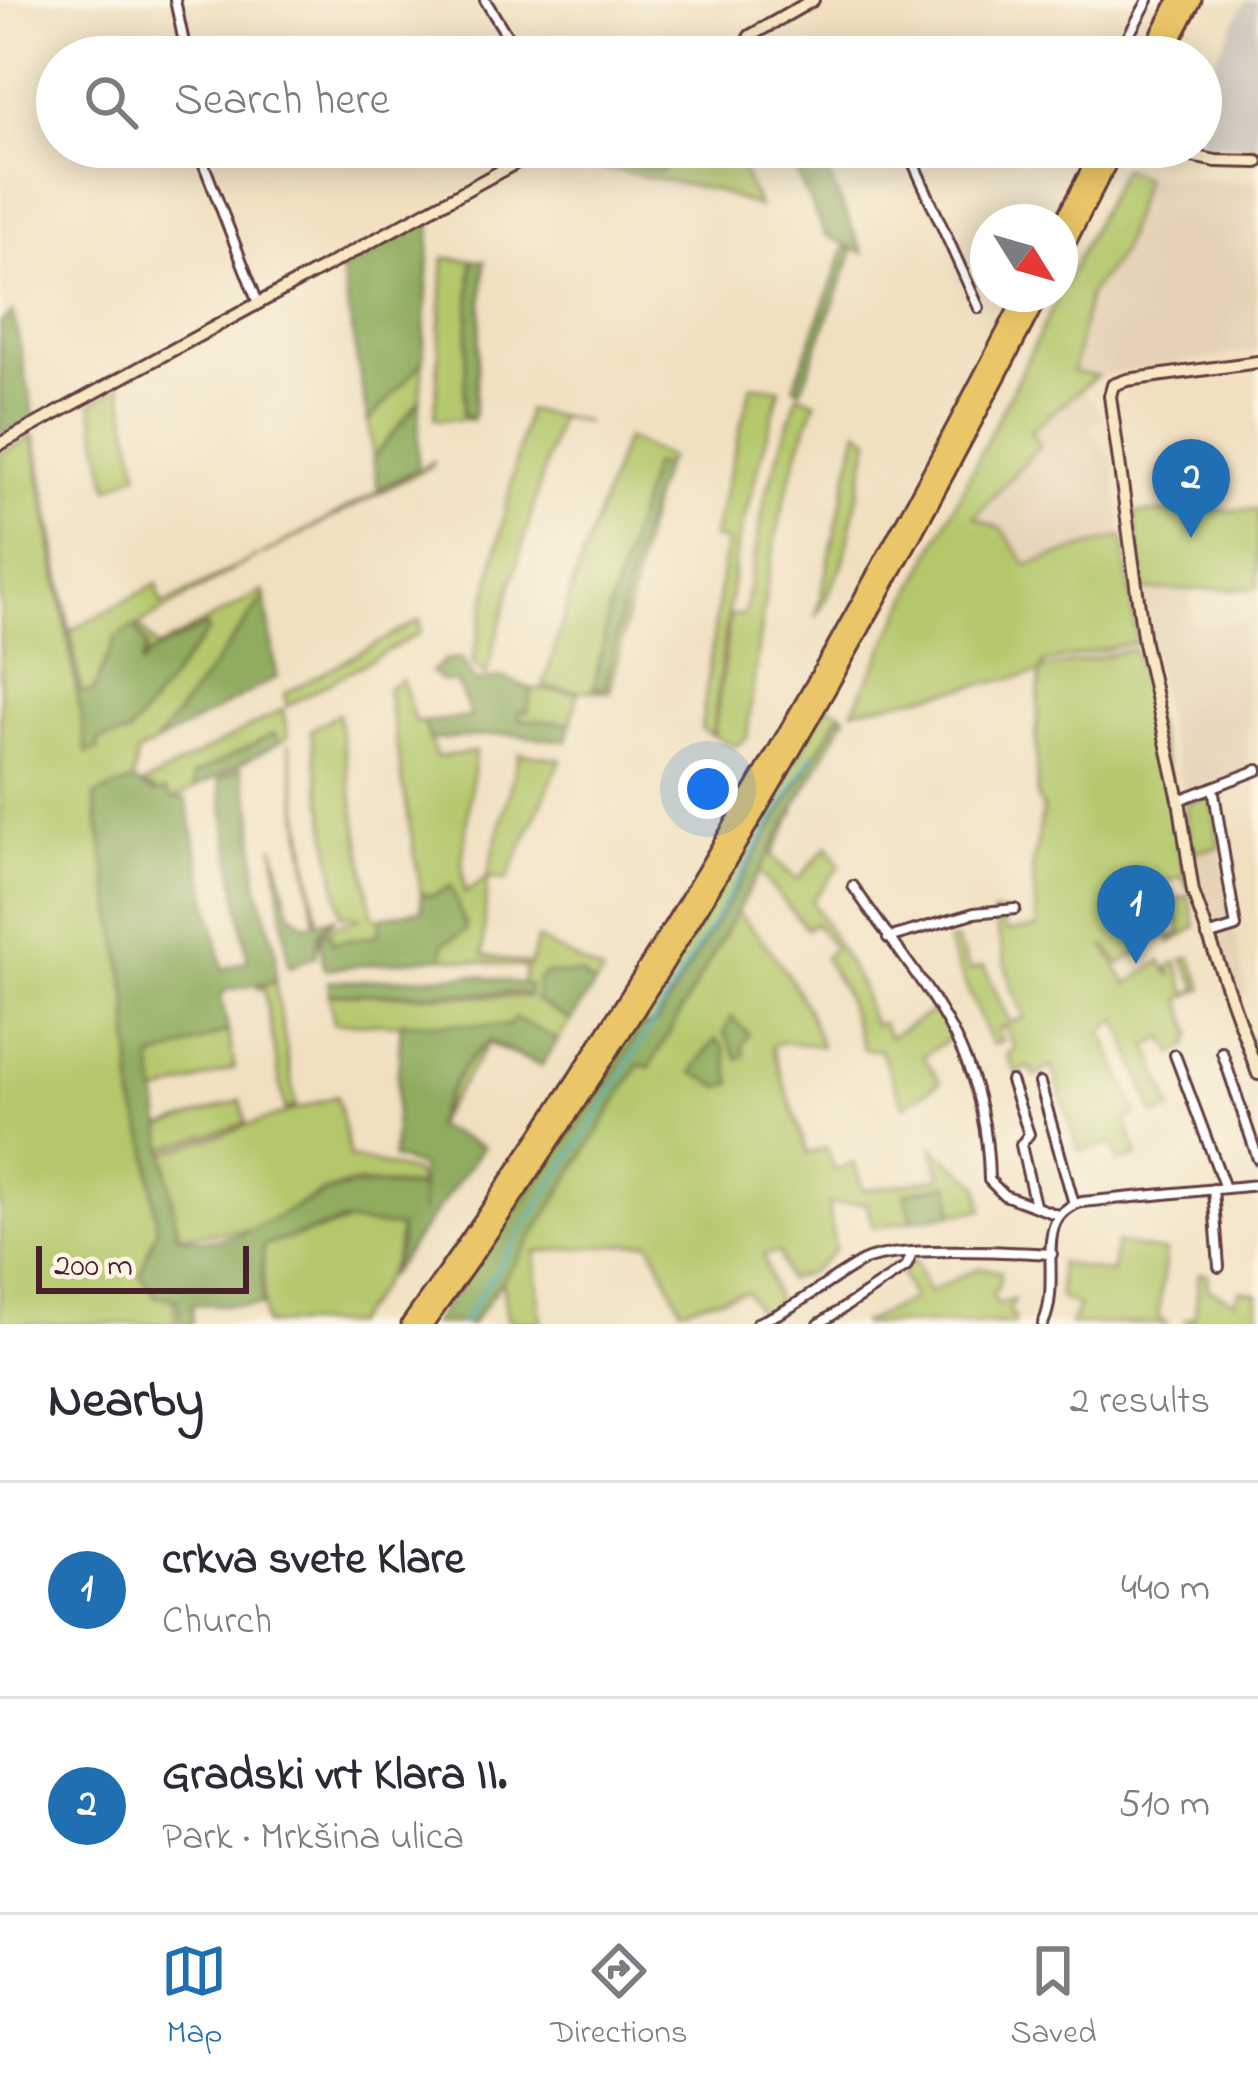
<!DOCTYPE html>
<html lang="en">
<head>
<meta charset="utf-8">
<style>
  :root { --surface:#fff; --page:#f2f2f3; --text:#2b2b33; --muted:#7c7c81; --line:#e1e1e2; --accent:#1f6fb2 }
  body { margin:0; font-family:"Indie Flower",sans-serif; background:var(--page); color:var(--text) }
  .compass { position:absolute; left:970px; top:204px; width:108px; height:108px; border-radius:50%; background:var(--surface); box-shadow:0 6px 30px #0003; rotate:127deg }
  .scale { position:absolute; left:36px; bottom:30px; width:213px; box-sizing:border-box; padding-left:12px; border:6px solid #4a1f2b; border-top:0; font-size:33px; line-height:42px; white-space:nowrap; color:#4a1f2b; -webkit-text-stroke:9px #fcf5e5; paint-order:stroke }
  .you { position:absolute; left:708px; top:789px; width:42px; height:42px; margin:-30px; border:9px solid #fff; border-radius:50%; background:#1a73e8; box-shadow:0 0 0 18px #1a73e833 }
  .badge { display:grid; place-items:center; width:78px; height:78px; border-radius:50%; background:var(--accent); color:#fff; font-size:39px; font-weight:700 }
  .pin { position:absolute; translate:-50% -99px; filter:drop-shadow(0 3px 6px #0008) }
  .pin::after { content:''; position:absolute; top:63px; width:42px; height:36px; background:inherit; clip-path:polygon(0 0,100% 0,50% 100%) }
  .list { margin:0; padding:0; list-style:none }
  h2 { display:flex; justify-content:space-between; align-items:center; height:156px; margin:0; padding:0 48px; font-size:51px }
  h2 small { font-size:39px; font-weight:400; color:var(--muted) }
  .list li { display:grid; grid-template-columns:78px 1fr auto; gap:36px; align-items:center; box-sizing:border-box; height:216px; padding:0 48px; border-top:3px solid var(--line) }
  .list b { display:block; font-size:45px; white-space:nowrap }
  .list p { margin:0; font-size:39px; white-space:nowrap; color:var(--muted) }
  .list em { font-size:39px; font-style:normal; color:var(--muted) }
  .icon { flex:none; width:66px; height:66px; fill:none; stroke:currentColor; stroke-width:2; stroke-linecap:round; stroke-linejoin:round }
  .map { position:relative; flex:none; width:1258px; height:1324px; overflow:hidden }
  .search { position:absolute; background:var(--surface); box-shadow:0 6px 30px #0003; left:36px; right:36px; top:36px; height:132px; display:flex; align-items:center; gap:30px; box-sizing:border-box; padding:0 42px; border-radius:66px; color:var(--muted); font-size:45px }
  .sheet { height:588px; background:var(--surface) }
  nav { display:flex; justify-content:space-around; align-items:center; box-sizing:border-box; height:168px; border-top:3px solid var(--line); background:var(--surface); font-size:33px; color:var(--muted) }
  nav a { display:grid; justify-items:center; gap:6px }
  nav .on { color:var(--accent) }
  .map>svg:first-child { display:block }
  .built { fill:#e4d1b4 }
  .industrial { fill:#cac3b8 }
  .green { fill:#b4c76b; stroke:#7f734b; stroke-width:3; fill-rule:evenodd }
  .forest { fill:#8fac5f; stroke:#6c6645; stroke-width:3 }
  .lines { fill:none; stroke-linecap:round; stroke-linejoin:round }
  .stream { stroke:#48b1c7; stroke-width:3 }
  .street-casing { stroke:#633c41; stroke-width:14 }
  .secondary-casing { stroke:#633c41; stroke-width:16 }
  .highway-casing { stroke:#633c41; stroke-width:21 }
  .street { stroke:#fff; stroke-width:8 }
  .secondary { stroke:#f7e8c3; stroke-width:10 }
  .highway { stroke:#ebc669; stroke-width:15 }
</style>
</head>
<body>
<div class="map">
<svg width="1258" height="1324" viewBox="0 0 1258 1324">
  <rect width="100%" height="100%" fill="#fcf5e5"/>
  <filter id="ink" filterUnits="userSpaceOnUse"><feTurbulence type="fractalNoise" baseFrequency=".00833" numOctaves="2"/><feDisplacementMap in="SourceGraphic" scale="24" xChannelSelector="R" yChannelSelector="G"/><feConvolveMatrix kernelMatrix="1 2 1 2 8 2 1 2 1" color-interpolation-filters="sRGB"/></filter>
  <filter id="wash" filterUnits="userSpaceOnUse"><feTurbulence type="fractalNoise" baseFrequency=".004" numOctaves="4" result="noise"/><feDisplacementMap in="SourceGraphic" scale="48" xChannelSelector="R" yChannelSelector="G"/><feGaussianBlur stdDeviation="2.7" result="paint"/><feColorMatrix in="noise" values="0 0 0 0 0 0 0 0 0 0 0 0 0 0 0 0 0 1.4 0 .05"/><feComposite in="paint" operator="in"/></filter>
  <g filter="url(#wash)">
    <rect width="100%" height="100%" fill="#f0e0c0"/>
    <path class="built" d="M1144,178L1258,182V350L1097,376L1073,373L1089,293L1120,254Z
      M1082,389L1103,416L1090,428L1113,460L1123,536L1027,566L1003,530L975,517L1040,445L1030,432Z
      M1191,593L1192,623L1245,622L1247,770L1185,795L1164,720L1143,594Z
      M1220,847L1247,995L1239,997L1204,925L1190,852Z"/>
    <path class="industrial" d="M1246,0H1258V148L1207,144L1201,142V85Z"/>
    <path class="green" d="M667,147H731L759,207L713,190L608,169L614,164L660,172L674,160Z
      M1122,168L1144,178L1120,254L1089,294L1073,372L1097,376L1030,431L1040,445L975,517L1003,530L1027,565L1123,536L1137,642L1044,663L1041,670L1134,649L1174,795L1187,889L1183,877L1126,892L1134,916L1189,895L1196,927L1170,943L1168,937L1181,934L1178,919L1162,921L1163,937L1120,964L1104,945L1127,984L1161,961L1172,977L1169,967L1177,962L1187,994L1199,989L1183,960L1190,957L1204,988L1181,999L1192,1033L1188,1046L1174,1054L1165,1038L1148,1045L1172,1110L1155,1116L1118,1019L1102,1031L1137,1114L1126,1120L1138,1156L1118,1162L1113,1144L1079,1151L1052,1066L1035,1077L1030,1067L1016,1073L1007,1054L1015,1049L1004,1026L997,1030L1002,1041L992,1045L947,942L956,940L970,970L984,966L1010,1023L1025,1017L1012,989L993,913H1001L1006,931L1038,928L1032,870L1043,810L1037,798L1036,745L1040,673L853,710Z
      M444,258L472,260L463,415L474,420L435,419Z
      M423,362L420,400L373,458L368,422Z
      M751,385L780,389L737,545L712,735L701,729L726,542L713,538Z
      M121,386L138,473L109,488L91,404Z
      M798,394L816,402C773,510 760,623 747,737L736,746L714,736L730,615H744L766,494Z
      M527,410L586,422L559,416L486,675L472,664Z
      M858,429L870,439L843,565L816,617Z
      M33,436L87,753L154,652L140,666L116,637L93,692H81L71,630L157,584L162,605L257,556L139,625L157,648L263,591L265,596L155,744L137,753L133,781L94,797L128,999L133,1100L148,1148L157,1229L140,1274L156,1297L173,1298L177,1324H0V454Z
      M625,438L669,458L665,465L652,466L609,611L595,688L621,609L650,490L655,488L610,692L543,688L575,579Z
      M433,461V465L260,556Z
      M1258,509V588L1144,591L1134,513Z
      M420,620V633L287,706L284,694Z
      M402,680L415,722H424L436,757L475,752L462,864L465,893L487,877L519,753L561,759L507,880L487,878L483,955L530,965L537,939L603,974L594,986L581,974L536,1001L571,1021L558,1040L515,1019L508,1026L334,1023L329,994L528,997L529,985L522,984L526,968L443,957V943L462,934L466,922L455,906L451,887L431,896L421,893L387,688Z
      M532,689L578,693L571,723L519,720L520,711H528Z
      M828,705L841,712L656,1023L640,1028L609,1081L518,1204L699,925Z
      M283,709L288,737L278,743L275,734L194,775V789L171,800L144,784Z
      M338,714L373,917H381L378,935L331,943L329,934L320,936L323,930L362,917L341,915L311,730Z
      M1210,794L1220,847L1191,852L1185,804Z
      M796,809L772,856L797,880L828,846L840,866L812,901L860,984L873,1024L882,1023L889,1037L938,1008L953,1036L923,1056L940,1082L904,1106L880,1050L863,1049L844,992L824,958L834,948L815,923L807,929L758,871Z
      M736,911C773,948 806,995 821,1046L781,1042L772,1047L808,1154L827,1148L834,1170L854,1163L863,1190L941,1178L932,1147L979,1184L983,1210L954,1214L949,1184L905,1193L912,1221L873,1227L866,1203L828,1204L835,1250L810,1273L787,1280L779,1252L763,1255L778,1305L770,1315L761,1316L746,1291L681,1308L650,1242L535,1252L541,1324L507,1319L502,1281L640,1064L650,1067ZM711,1045L724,1047L732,1083L696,1065Z
      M275,982L296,1106L285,1110L264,989L256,988Z
      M228,1031L235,1068L153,1096L151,1060Z
      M490,1041L541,1066L488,1044L434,1126C448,1093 461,1062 490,1041Z
      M337,1096L350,1157L414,1172L421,1186L353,1183L320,1193L254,1230L179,1235L162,1154Z
      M241,1100L246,1123L163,1149L159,1128Z
      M361,1219L400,1227C399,1264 376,1295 352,1324H265L262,1246Z
      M1116,1243L1166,1252L1158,1317L1167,1324H1070L1078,1306L1060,1298L1059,1263L1112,1273Z
      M914,1259L928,1292L980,1267L1001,1272L998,1289L992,1292L997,1304L1014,1300L1009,1314L1015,1317L1013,1324H860L913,1299L901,1273Z
      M1199,1273L1208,1274L1207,1288L1235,1301L1240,1290L1258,1294V1316L1215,1319L1214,1324L1183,1321L1195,1316Z"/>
    <path class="forest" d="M556,147H667L674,160L660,172L614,164L608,169L537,163L533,159Z
      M784,147H816L863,253L825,235Z
      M431,217L423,362L368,422L341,269Z
      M845,247L853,251L801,390L794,387Z
      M472,260L485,261L474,416H463Z
      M13,312L34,417L0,435V323Z
      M420,400L417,469L378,489L373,458Z
      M35,435L81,692H93L116,637L135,626L147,647L140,666L149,654L206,626L208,631L128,735L99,740L98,750L87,753Z
      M652,465H665C636,537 621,610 606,688H594L609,611Z
      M265,596L277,677L155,744Z
      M461,658L475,682L501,677L532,689L528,712L520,711L519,719L571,723L567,741L506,734L430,740L424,722L471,717L457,682L441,681L431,672L445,660Z
      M841,712L846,716L650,1067L639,1065L527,1247L471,1324H432L609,1081L640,1028L656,1023Z
      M275,733L278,743L194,789L193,776Z
      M289,742L318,922L337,917L319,932L316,956L289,967L274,845L290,912L306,925L315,923Z
      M241,768L253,811L257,885L276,950L275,982L226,990L221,996L228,1031L152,1060L177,1235C237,1255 283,1206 336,1190C362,1182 394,1188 421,1188L422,1215L420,1167L393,1158L401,1022L508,1026L515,1018L558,1040L541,1066L490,1041C461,1061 447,1093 434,1126L483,1147L388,1277L401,1244L399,1227L340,1222L263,1246L262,1306L192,1304L193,1324H181L177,1299L156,1297L140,1274L157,1229L148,1148L133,1100L128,998L94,796L133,781L155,793L166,791L171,799H186L223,969L248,961L219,779Z
      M451,886L467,931L444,943L443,957L324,969L320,936L330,933L332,943L378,935L381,917L422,910L421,893L432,896Z
      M544,974H581L594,986L571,1021L536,1001L537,981Z
      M473,975L529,985V997L520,993L329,994L328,982Z
      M732,1017L749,1035L742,1046L745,1055L738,1059L724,1032Z
      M716,1039L724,1047L732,1083L721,1087L692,1072Z
      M950,1184L954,1214L912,1220L905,1193Z"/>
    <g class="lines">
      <path class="stream" d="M461,1324L601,1110L813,753"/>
    </g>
  </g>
  <g filter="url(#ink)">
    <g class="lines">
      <defs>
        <path id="street" d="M175,0L187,57
          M485,0L520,57
          M1117,57L1148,0
          M197,147L258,303
          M906,147L979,308
          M1179,800L1258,770
          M853,886C924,990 987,1046 989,1180L1004,1195L1055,1214
          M1207,936L1236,927L1213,787
          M888,938L974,913L1015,909
          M1222,1052L1258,1159
          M1175,1055L1225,1188
          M1011,1081L1029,1134L1021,1145L1035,1205
          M1040,1083L1074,1204
          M1213,1189L1219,1267
          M757,1323C798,1308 826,1281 863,1261C895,1245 1013,1252 1052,1254
          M819,1324L906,1267L911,1256
          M1043,1324C1064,1277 1029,1216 1082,1202L1258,1185"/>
        <path id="secondary" d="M738,57L750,36L813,0
          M1148,147L1216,161L1258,162
          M1258,362L1127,380L1113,385L1110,396L1144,643L1179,800L1193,892L1258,1074
          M0,444L545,147"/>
        <path id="highway" d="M1148,57L1178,0
          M1163,57L1193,0
          M1060,227L1102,147
          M1060,256L1116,147
          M410,1324C643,998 841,650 1025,294
          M425,1324C659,999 856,650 1040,294"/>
      </defs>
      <use href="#street" class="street-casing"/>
      <use href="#secondary" class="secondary-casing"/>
      <use href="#highway" class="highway-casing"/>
      <use href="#street" class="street"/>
      <use href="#secondary" class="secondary"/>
      <use href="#highway" class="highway"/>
    </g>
  </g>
</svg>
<svg class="compass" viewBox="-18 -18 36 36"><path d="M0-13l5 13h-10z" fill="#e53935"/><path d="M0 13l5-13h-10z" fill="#7c7c81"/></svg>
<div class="scale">200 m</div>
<div class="you"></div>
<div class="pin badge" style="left:1136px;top:964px">1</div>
<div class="pin badge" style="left:1191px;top:538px">2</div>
<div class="search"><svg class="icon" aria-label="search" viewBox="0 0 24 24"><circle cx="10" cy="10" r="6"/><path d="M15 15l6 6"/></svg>Search here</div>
</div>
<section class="sheet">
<h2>Nearby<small>2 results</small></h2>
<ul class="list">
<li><span class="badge">1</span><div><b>crkva svete Klare</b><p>Church</p></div><em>440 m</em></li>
<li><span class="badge">2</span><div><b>Gradski vrt Klara II.</b><p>Park · Mrkšina ulica</p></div><em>510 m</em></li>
</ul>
</section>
<nav>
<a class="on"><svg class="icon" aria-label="map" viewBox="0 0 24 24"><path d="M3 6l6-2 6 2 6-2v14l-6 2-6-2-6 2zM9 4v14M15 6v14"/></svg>Map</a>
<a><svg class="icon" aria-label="directions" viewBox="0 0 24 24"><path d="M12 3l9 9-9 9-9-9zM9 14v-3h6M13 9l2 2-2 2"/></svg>Directions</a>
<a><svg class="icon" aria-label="saved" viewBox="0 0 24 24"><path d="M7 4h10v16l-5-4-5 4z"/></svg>Saved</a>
</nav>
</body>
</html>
